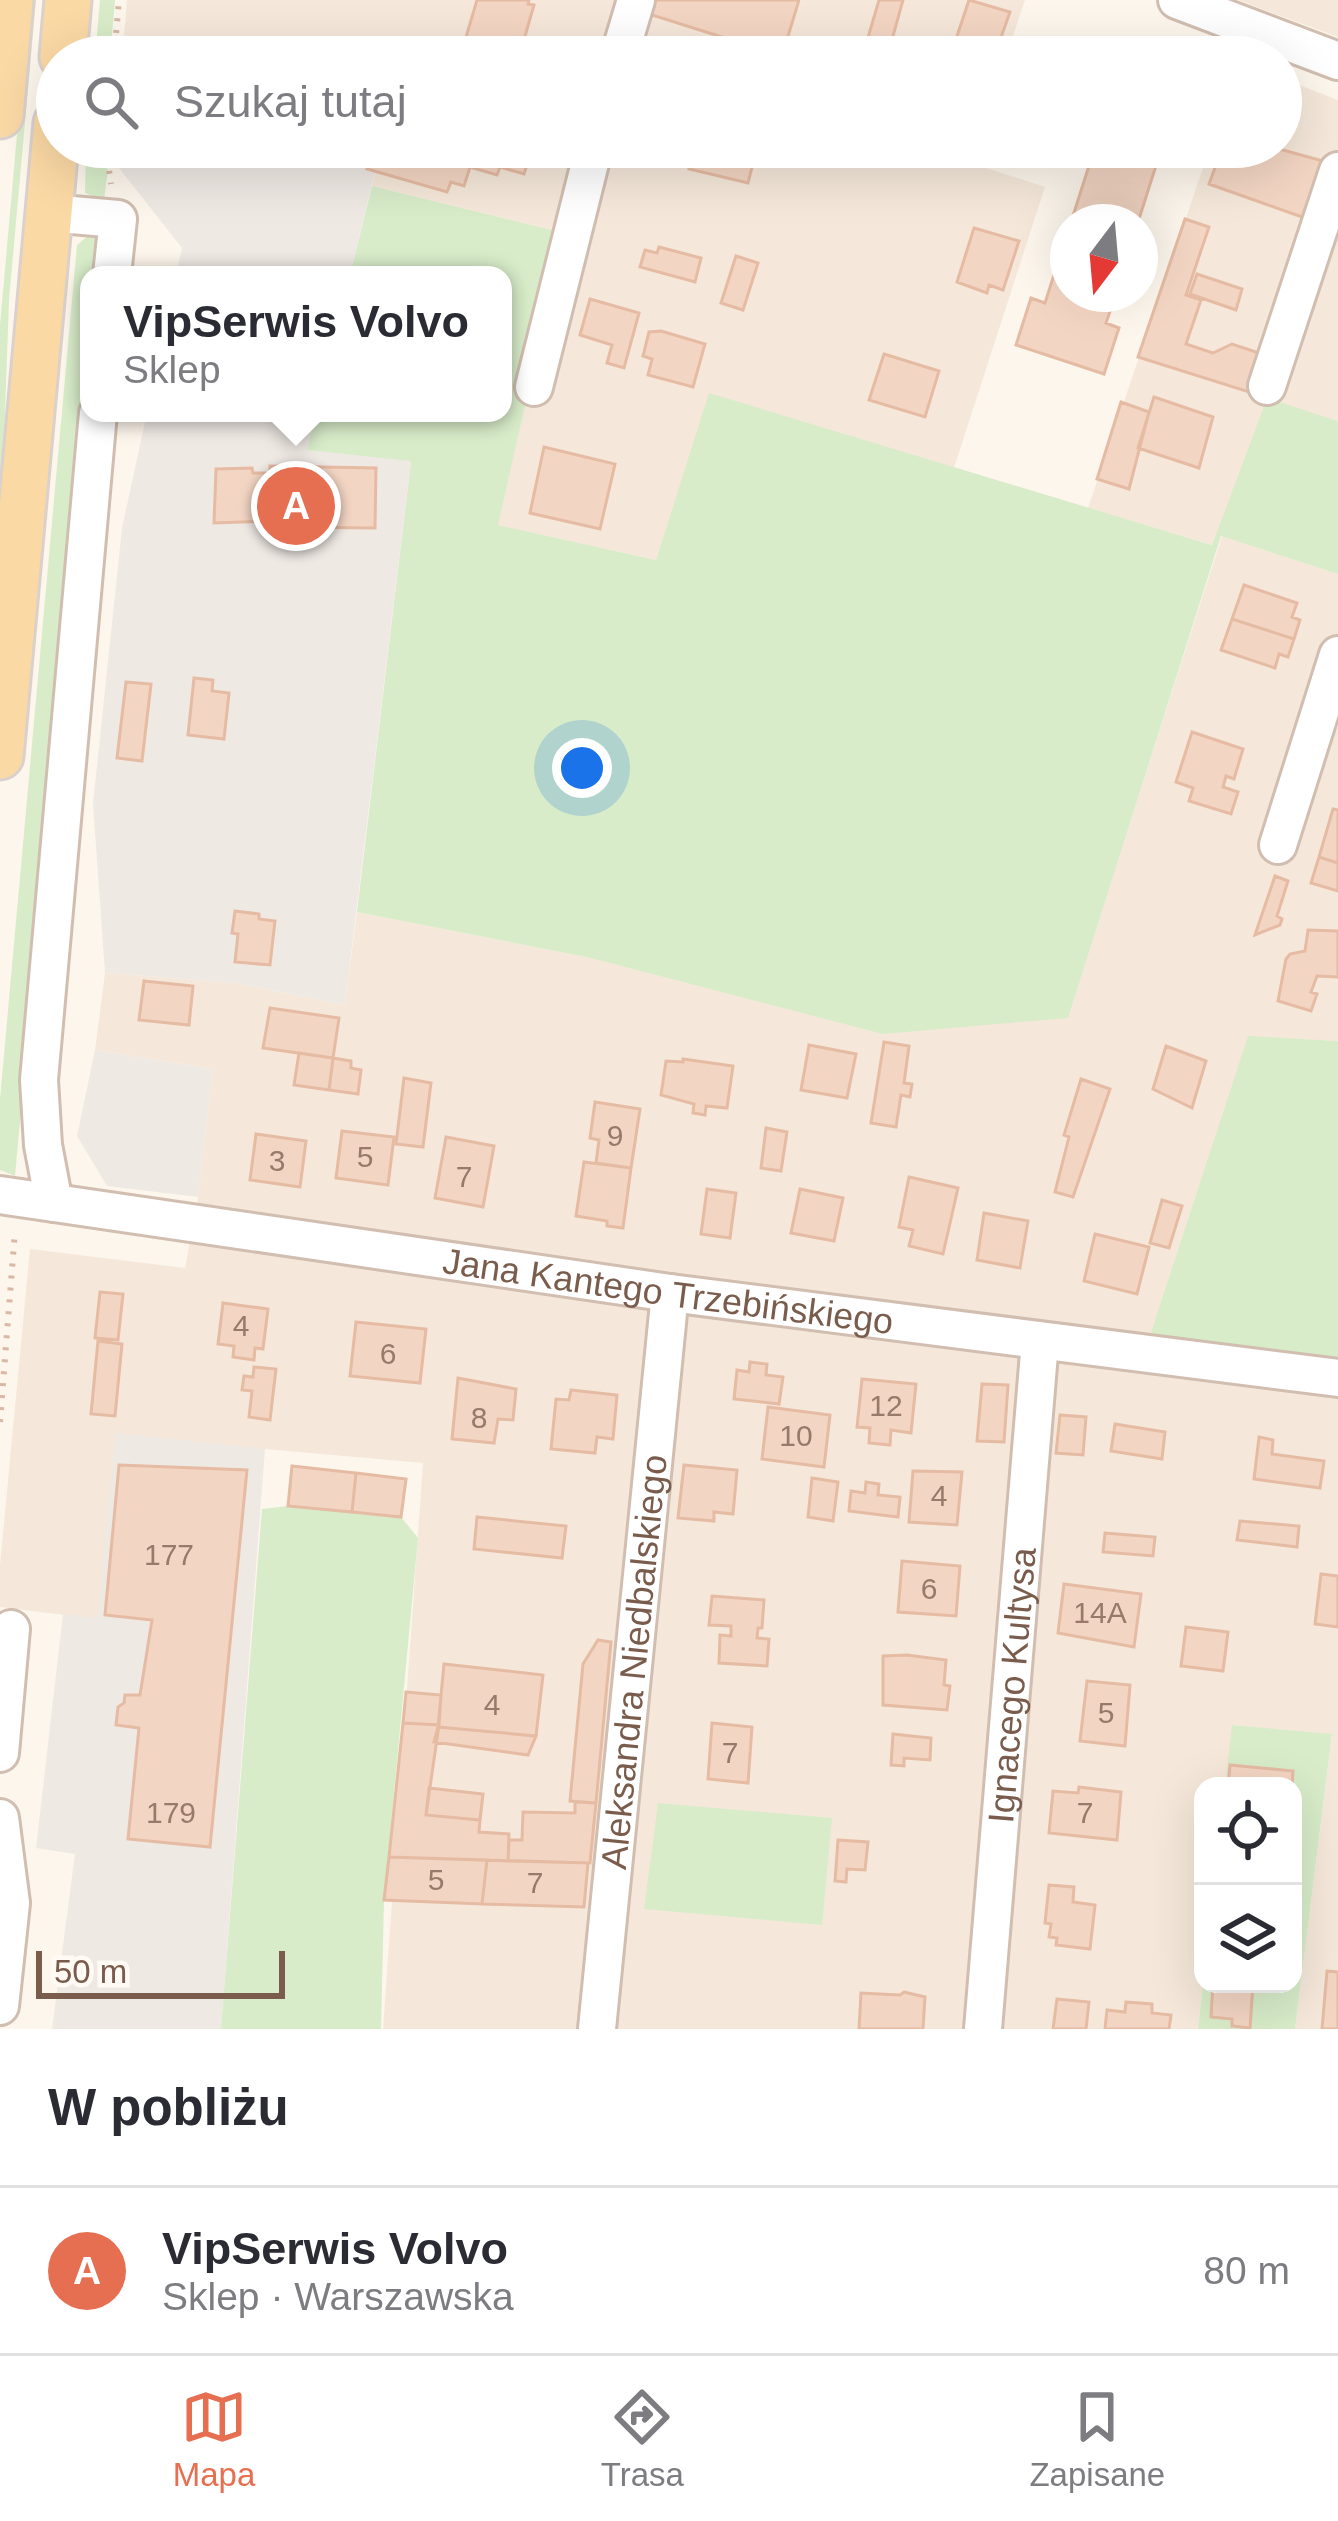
<!DOCTYPE html>
<html lang="pl">
<head>
<meta charset="utf-8">
<style>
  :root { --surface:#fff; --page:#f7f7f7; --text:#2b2b33; --muted:#7c7c81; --line:#e1e1e2; --accent:#e76f51 }
  body { margin:0; font-family:Helvetica,sans-serif; background:var(--page); color:var(--text) }
  .controls { position:absolute; right:36px; bottom:36px; display:grid; overflow:hidden; border-radius:24px; box-shadow:0 12px 48px #0002 }
  .controls button { width:108px; height:108px; display:grid; place-items:center; padding:0; border:0; border-bottom:3px solid var(--line); background:var(--surface); color:var(--text); font:60px sans-serif }
  .compass { position:absolute; left:1050px; top:204px; width:108px; height:108px; border-radius:50%; background:var(--surface); box-shadow:0 12px 48px #0002; rotate:196deg }
  .scale { position:absolute; left:36px; bottom:30px; width:249px; box-sizing:border-box; padding-left:12px; border:6px solid #7a5c4d; border-top:0; font-size:33px; line-height:42px; white-space:nowrap; color:#7a5c4d; -webkit-text-stroke:9px #fffaf3; paint-order:stroke }
  .you { position:absolute; left:582px; top:768px; width:42px; height:42px; margin:-30px; border:9px solid #fff; border-radius:50%; background:#1a73e8; box-shadow:0 0 0 18px #1a73e833 }
  .badge { display:grid; place-items:center; width:78px; height:78px; border-radius:50%; background:var(--accent); color:#fff; font-size:39px; font-weight:700 }
  .pin { position:absolute; translate:-50% -50%; border:6px solid #fff; box-shadow:0 3px 12px #0006 }
  .popup { position:absolute; left:80px; top:266px; width:432px; height:156px; box-sizing:border-box; display:grid; place-content:center; border-radius:24px; background:var(--surface); filter:drop-shadow(0 3px 9px #0005); font-size:39px; white-space:nowrap; color:var(--muted) }
  .popup b { font-size:45px; color:var(--text) }
  .popup::after { content:''; position:absolute; left:50%; top:100%; margin-left:-24px; border:24px solid transparent; border-top-color:var(--surface) }
  .list { margin:0; padding:0; list-style:none }
  h2 { display:flex; justify-content:space-between; align-items:center; height:156px; margin:0; padding:0 48px; font-size:51px }
  h2 small { font-size:39px; font-weight:400; color:var(--muted) }
  .list li { display:grid; grid-template-columns:78px 1fr auto; gap:36px; align-items:center; box-sizing:border-box; height:168px; padding:0 48px; border-top:3px solid var(--line) }
  .list b { display:block; font-size:45px; white-space:nowrap }
  .list p { margin:0; font-size:39px; white-space:nowrap; color:var(--muted) }
  .list em { font-size:39px; font-style:normal; color:var(--muted) }
  .icon { flex:none; width:66px; height:66px; fill:none; stroke:currentColor; stroke-width:2; stroke-linecap:round; stroke-linejoin:round }
  .map { position:relative; flex:none; width:1338px; height:2029px; overflow:hidden }
  .search { position:absolute; background:var(--surface); box-shadow:0 12px 48px #0002; left:36px; right:36px; top:36px; height:132px; display:flex; align-items:center; gap:30px; box-sizing:border-box; padding:0 42px; border-radius:66px; color:var(--muted); font-size:45px }
  .sheet { height:324px; background:var(--surface) }
  nav { display:flex; justify-content:space-around; align-items:center; box-sizing:border-box; height:168px; border-top:3px solid var(--line); background:var(--surface); font-size:33px; color:var(--muted) }
  nav a { display:grid; justify-items:center; gap:6px }
  nav .on { color:var(--accent) }
  .map>svg:first-child { display:block }
  .residential { fill:#f5e8da }
  .industrial { fill:#efe9e4 }
  .green { fill:#d8ecc9 }
  .building { fill:#f3d5c3; stroke:#e6bba3; stroke-width:3 }
  .lines { fill:none; stroke-linecap:round; stroke-linejoin:round }
  .minor-casing { stroke:#d1beb0; stroke-width:42 }
  .major-casing { stroke:#dad1cd; stroke-width:51 }
  .path { stroke:#d9b8a5; stroke-width:6; stroke-dasharray:3 9; stroke-linecap:butt }
  .minor { stroke:#fff; stroke-width:36 }
  .major { stroke:#fbd9a5; stroke-width:45 }
  .labels { text-anchor:middle; stroke-width:10; stroke-linejoin:round; paint-order:stroke }
  .number-label { font-size:30px; fill:#987a6a }
  .street-label { font-size:36px; fill:#7a5c4d; stroke:#fffaf3 }
</style>
</head>
<body>
<div class="map">
<svg width="1338" height="2029" viewBox="0 0 1338 2029">
  <rect width="100%" height="100%" fill="#fdf6ec"/>
  <path class="residential" d="M127,0H624L649,14L781,56L801,0H1025L1006,57H257L124,35Z
    M1238,0H1338V37L1267,11Z
    M1281,78L1338,100V421L1267,399L1213,545L1088,508L1210,147H1281Z
    M381,147H975L971,163L1045,187L954,468L710,394L656,560L497,525L564,233L372,186Z
    M1222,536L1338,574V688L1327,725L1338,728V1041L1248,1037L1150,1335L1338,1357V2029H1295L1332,1735L1233,1725L1225,1786H1203V1984L1198,2029H383L423,1463L265,1449L97,1619L0,1607V1565L30,1249L185,1268L198,1197L213,1069L95,1050L105,973L236,983L345,1005L357,912L591,958L1067,1018Z"/>
  <path class="industrial" d="M124,35L257,57H122Z
    M116,147H381L350,275H176L182,248L115,163Z
    M147,413H316L307,450L411,460L345,1005L236,983L105,973L93,804L122,528Z
    M95,1050L213,1069L198,1197L107,1186L77,1136Z
    M116,1433L265,1449L221,2029H52L75,1854L36,1848L63,1614L97,1618Z"/>
  <path class="green" d="M29,0H36L9,300L0,555V325Z
    M100,0H115L110,57H95Z
    M86,147H103L101,167L108,169L104,201L85,193Z
    M372,186L564,233L498,525L656,560L709,393L1212,545L1267,398L1338,421V574L1221,536L1068,1018L883,1034L591,958L357,912L411,461L307,450L316,413H503V275H350Z
    M89,235L101,236L98,275H89V365L15,1176L0,1170V1099L77,245Z
    M1248,1036L1338,1041V1357L1150,1335Z
    M288,1506L401,1517L418,1538L384,1900L381,2029H221L262,1509Z
    M1232,1725L1332,1734L1295,2029H1198L1203,1984H1293V1786H1225Z
    M658,1803L832,1818L822,1925L644,1909Z"/>
  <path class="building" d="M477,0H529L528,4L534,5L519,57L464,44Z
    M653,0H799L782,56L649,14Z
    M879,0H903L890,47L867,41Z
    M969,0L1010,12L994,57L954,45Z
    M1113,43L1134,49V46L1167,57H1109Z
    M373,147H533L524,174L500,167L497,175L470,167L464,186L451,182L447,192L367,169Z
    M707,147H757L748,183L689,169L693,152L705,155Z
    M1095,147H1162L1138,222H1071Z
    M1236,147H1272L1323,161L1302,217L1209,184L1220,154L1232,157Z
    M1185,219L1209,227L1186,295L1201,300L1186,344L1213,353L1232,344L1262,354L1249,392L1138,357Z
    M974,228L1019,241L1003,290L989,285L987,293L957,282Z
    M1068,231V294H1116L1106,323L1119,328L1104,374L1016,345L1031,298L1045,303Z
    M659,247L701,258L695,282L640,267L645,250L657,253Z
    M736,256L758,263L743,310L721,303Z
    M1197,274L1242,289L1236,310L1190,294Z
    M590,299L639,313L624,368L607,363L612,345L580,335Z
    M661,331L705,344L693,387L648,375L652,359L643,356L649,332Z
    M884,354L939,371L925,417L869,400Z
    M1154,397L1213,417L1199,468L1138,448Z
    M1121,402L1149,412L1129,489L1097,479Z
    M544,447L615,464L600,529L530,513Z
    M270,466L376,468L375,528L269,527Z
    M252,468L253,473H269V521L214,523L216,469Z
    M1244,585L1297,603L1292,617L1300,620L1294,639L1232,619Z
    M1232,619L1294,639L1288,657L1279,654L1275,668L1221,650Z
    M194,678L213,680L212,691L229,693L224,739L188,735Z
    M126,682L151,684L142,761L117,758Z
    M1192,732L1243,749L1234,779L1226,776L1223,787L1238,792L1231,814L1189,801L1193,788L1176,782Z
    M1333,809L1338,810V863L1319,857Z
    M1319,857L1338,863V891L1311,883Z
    M1275,876L1288,881L1277,916L1282,919L1280,925L1255,935Z
    M235,911L259,914V919L275,921L270,965L235,962L238,934L232,933Z
    M1308,930L1338,931V977L1317,976L1311,992L1317,994L1311,1011L1278,1001L1286,959L1290,954L1305,951Z
    M144,981L193,986L189,1025L139,1020Z
    M270,1008L339,1018L333,1058L263,1048Z
    M884,1042L909,1046L904,1083L912,1084L910,1097L901,1095L896,1127L871,1123Z
    M809,1045L856,1054L847,1098L801,1090Z
    M1166,1046L1206,1061L1192,1108L1153,1089Z
    M299,1053L333,1058L329,1090L294,1085Z
    M333,1058L351,1061V1068L361,1070L358,1094L329,1090Z
    M683,1059L733,1066L727,1108L706,1106L705,1115L693,1113L694,1104L661,1095L666,1061L683,1062Z
    M404,1078L431,1083L423,1147L396,1144Z
    M1081,1079L1110,1089L1073,1197L1055,1192L1069,1137L1064,1135Z
    M595,1102L640,1109L631,1168L596,1163L599,1140L590,1138Z
    M766,1128L787,1132L781,1171L761,1168Z
    M342,1131L394,1137L388,1185L336,1178Z
    M256,1134L306,1141L300,1187L250,1180Z
    M446,1137L494,1146L483,1207L435,1198Z
    M584,1162L631,1168L623,1228L607,1226V1221L576,1216Z
    M909,1177L958,1188L943,1254L909,1246L913,1230L899,1227Z
    M707,1189L736,1193L730,1238L701,1234Z
    M800,1189L843,1198L834,1241L791,1233Z
    M1162,1200L1182,1206L1169,1248L1150,1243Z
    M984,1213L1028,1221L1020,1268L977,1260Z
    M1095,1234L1149,1247L1137,1294L1084,1281Z
    M100,1292L123,1294L118,1340L95,1338Z
    M223,1303L268,1309L263,1349L255,1348L254,1360L233,1357L234,1346L218,1344Z
    M356,1322L426,1329L420,1383L350,1376Z
    M98,1341L122,1344L115,1416L91,1414Z
    M750,1362L767,1364L766,1375L783,1377L779,1404L734,1399L737,1370L749,1372Z
    M254,1367L276,1369L270,1420L249,1417L252,1391L242,1390L244,1376L253,1377Z
    M458,1378L516,1389L513,1420L498,1419L494,1443L452,1439Z
    M862,1379L916,1384L911,1433L891,1430L890,1445L869,1443L870,1428L857,1427Z
    M982,1384L1008,1385L1004,1442L977,1441Z
    M571,1390L617,1395L613,1439L597,1437L595,1453L551,1449L556,1399L569,1400Z
    M768,1407L830,1415L824,1467L762,1459Z
    M1060,1415L1086,1417L1083,1455L1056,1453Z
    M1115,1424L1165,1432L1162,1459L1111,1451Z
    M1259,1437L1273,1440L1272,1454L1324,1461L1320,1488L1254,1479Z
    M119,1465L247,1470L210,1847L128,1839L139,1728L116,1725L118,1707L124,1703L125,1695H140L152,1620L105,1615Z
    M684,1465L737,1470L733,1514L714,1512V1521L678,1518Z
    M292,1466L356,1473L352,1512L288,1506Z
    M913,1471L962,1472L957,1525L909,1522Z
    M356,1473L406,1479L401,1517L352,1512Z
    M812,1478L838,1482L833,1521L808,1517Z
    M866,1482L879,1484L878,1495L900,1497L898,1517L849,1511L851,1491L865,1493Z
    M477,1517L566,1526L562,1558L474,1549Z
    M1240,1521L1299,1526L1297,1547L1237,1540Z
    M1105,1533L1155,1537L1153,1556L1103,1552Z
    M902,1561L960,1566L956,1616L898,1612Z
    M1321,1574L1338,1576V1627L1315,1624Z
    M1064,1584L1141,1594L1134,1647L1058,1633Z
    M712,1596L764,1600L762,1628H758L757,1638L769,1639L767,1666L719,1663L720,1635L731,1636V1626L709,1625Z
    M1186,1627L1228,1632L1223,1671L1181,1666Z
    M598,1640L611,1642L596,1803L570,1801L583,1664Z
    M907,1655L946,1660L944,1685L950,1686L947,1710L883,1705V1656Z
    M444,1664L543,1675L536,1736L438,1727Z
    M1087,1681L1130,1685L1125,1746L1080,1741Z
    M406,1692L441,1695L439,1725L403,1723Z
    M403,1723L439,1725L426,1815L480,1820L479,1832L509,1834L508,1861L389,1857Z
    M712,1723L752,1727L748,1783L708,1779Z
    M438,1727L536,1736L528,1755L434,1742Z
    M893,1734L931,1738L930,1760L904,1758V1766L891,1765Z
    M1230,1765L1293,1771L1292,1786H1228Z
    M1079,1787L1121,1792L1117,1840L1049,1833L1053,1791L1078,1793Z
    M429,1788L483,1794L480,1820L426,1815Z
    M575,1802L596,1803L590,1863L508,1861L509,1840H522L523,1812L575,1813Z
    M838,1840L868,1842L865,1870L847,1869L846,1882L835,1881Z
    M389,1857L487,1860L482,1904L384,1900Z
    M487,1860L588,1863L584,1907L482,1904Z
    M1049,1885L1074,1887L1073,1902L1095,1905L1090,1949L1056,1945L1057,1938L1049,1937L1051,1924L1045,1923Z
    M1327,1971L1338,1972V2029H1322Z
    M1213,1984H1253L1250,2028L1232,2026V2019L1211,2017Z
    M904,1992L925,1997L923,2029H859L861,1993L900,1995Z
    M1057,1999L1089,2002L1086,2029H1053Z
    M1126,2002L1152,2004V2013L1171,2015L1169,2029H1105L1107,2010L1125,2012Z"/>
  <g class="lines">
    <defs>
      <g id="minor">
        <path d="M1177,0L1338,61"/>
        <path d="M619,57L636,0"/>
        <path d="M49,213L118,219L112,275"/>
        <path d="M1267,386L1338,171"/>
        <path d="M534,387L594,147"/>
        <path d="M1278,845L1338,655"/>
        <path id="s1" d="M0,1195L670,1293L1338,1378"/>
        <path d="M54,1203L43,1145L39,1080L98,413"/>
        <path d="M0,1753L11,1629"/>
        <path d="M0,1818L11,1903L0,2006"/>
        <path id="s2" d="M597,2029L670,1293"/>
        <path id="s3" d="M983,2029L1040,1341"/>
      </g>
      <path id="major" d="M63,57L68,0
        M0,115L10,0
        M0,756L57,123"/>
    </defs>
    <use href="#minor" class="minor-casing"/>
    <use href="#major" class="major-casing"/>
    <path class="path" d="M114,57L119,0
      M106,147L111,184
      M0,1422L15,1231"/>
    <use href="#minor" class="minor"/>
    <use href="#major" class="major"/>
  </g>
  <g class="labels">
    <g class="number-label">
      <text x="615" y="1146">9</text>
      <text x="365" y="1167">5</text>
      <text x="277" y="1171">3</text>
      <text x="464" y="1187">7</text>
      <text x="241" y="1336">4</text>
      <text x="388" y="1364">6</text>
      <text x="886" y="1416">12</text>
      <text x="479" y="1428">8</text>
      <text x="796" y="1446">10</text>
      <text x="939" y="1506">4</text>
      <text x="169" y="1565">177</text>
      <text x="929" y="1599">6</text>
      <text x="1100" y="1623">14A</text>
      <text x="492" y="1715">4</text>
      <text x="1106" y="1723">5</text>
      <text x="730" y="1763">7</text>
      <text x="171" y="1823">179</text>
      <text x="1085" y="1823">7</text>
      <text x="436" y="1890">5</text>
      <text x="535" y="1893">7</text>
    </g>
    <g class="street-label">
      <text dy="13" stroke="none"><textPath href="#s1" startOffset="675">Jana Kantego Trzebińskiego</textPath></text>
      <text dy="13" stroke="none"><textPath href="#s2" startOffset="369">Aleksandra Niedbalskiego</textPath></text>
      <text dy="13" stroke="none"><textPath href="#s3" startOffset="345">Ignacego Kultysa</textPath></text>
    </g>
  </g>
</svg>
<div class="controls">
<button><svg class="icon" aria-label="locate" viewBox="0 0 24 24"><circle cx="12" cy="12" r="6"/><path d="M12 2v4M12 18v4M2 12h4M18 12h4"/></svg></button>
<button><svg class="icon" aria-label="layers" viewBox="0 0 24 24"><path d="M12 4l9 5-9 5-9-5zM3 14l9 5 9-5"/></svg></button>
</div>
<svg class="compass" viewBox="-18 -18 36 36"><path d="M0-13l5 13h-10z" fill="#e53935"/><path d="M0 13l5-13h-10z" fill="#7c7c81"/></svg>
<div class="scale">50 m</div>
<div class="you"></div>
<div class="pin badge" style="left:296px;top:506px">A</div>
<div class="popup"><b>VipSerwis Volvo</b>Sklep</div>
<div class="search"><svg class="icon" aria-label="search" viewBox="0 0 24 24"><circle cx="10" cy="10" r="6"/><path d="M15 15l6 6"/></svg>Szukaj tutaj</div>
</div>
<section class="sheet">
<h2>W pobliżu<small></small></h2>
<ul class="list">
<li><span class="badge">A</span><div><b>VipSerwis Volvo</b><p>Sklep · Warszawska</p></div><em>80 m</em></li>
</ul>
</section>
<nav>
<a class="on"><svg class="icon" aria-label="map" viewBox="0 0 24 24"><path d="M3 6l6-2 6 2 6-2v14l-6 2-6-2-6 2zM9 4v14M15 6v14"/></svg>Mapa</a>
<a><svg class="icon" aria-label="directions" viewBox="0 0 24 24"><path d="M12 3l9 9-9 9-9-9zM9 14v-3h6M13 9l2 2-2 2"/></svg>Trasa</a>
<a><svg class="icon" aria-label="saved" viewBox="0 0 24 24"><path d="M7 4h10v16l-5-4-5 4z"/></svg>Zapisane</a>
</nav>
</body>
</html>
